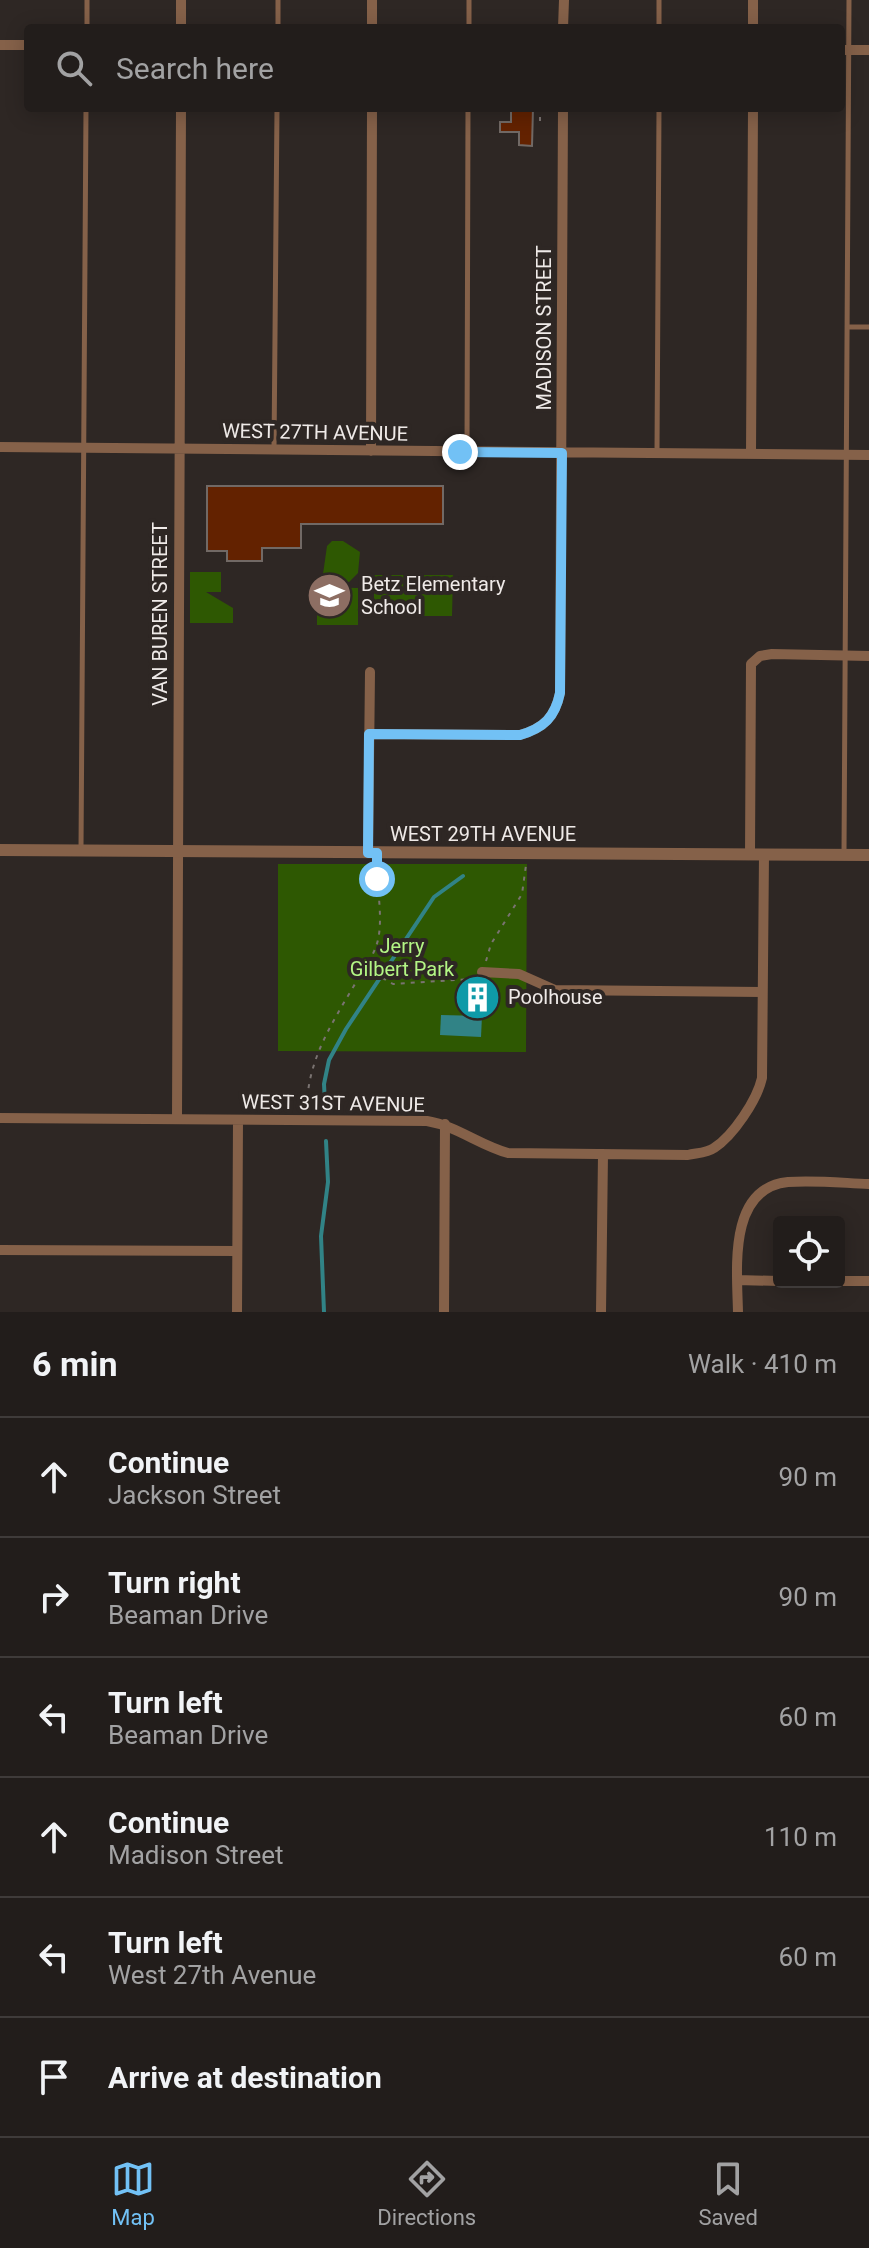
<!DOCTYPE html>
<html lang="en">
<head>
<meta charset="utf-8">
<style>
  :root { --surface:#221d1b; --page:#2a2624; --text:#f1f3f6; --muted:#a2a2a3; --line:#3f3b3a; --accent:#72c1f5 }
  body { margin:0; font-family:Roboto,sans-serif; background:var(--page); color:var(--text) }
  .controls { position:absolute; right:24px; bottom:24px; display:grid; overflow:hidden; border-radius:8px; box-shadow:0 4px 20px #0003 }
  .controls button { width:72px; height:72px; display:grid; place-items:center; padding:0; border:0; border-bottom:2px solid var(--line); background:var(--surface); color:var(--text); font:40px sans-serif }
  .stop { position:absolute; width:24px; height:24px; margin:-18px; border:6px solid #72c1f5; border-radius:50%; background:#fff }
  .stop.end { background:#72c1f5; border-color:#fff; box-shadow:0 2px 8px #0008 }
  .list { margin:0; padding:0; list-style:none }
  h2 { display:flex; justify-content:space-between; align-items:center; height:104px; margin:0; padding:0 32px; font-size:34px }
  h2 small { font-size:26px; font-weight:400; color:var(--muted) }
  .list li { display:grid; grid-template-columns:52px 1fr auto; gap:24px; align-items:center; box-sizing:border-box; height:120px; padding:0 32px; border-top:2px solid var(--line) }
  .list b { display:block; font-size:30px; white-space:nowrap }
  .list p { margin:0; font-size:26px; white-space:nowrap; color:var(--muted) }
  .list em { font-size:26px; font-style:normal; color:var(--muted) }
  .icon { flex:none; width:44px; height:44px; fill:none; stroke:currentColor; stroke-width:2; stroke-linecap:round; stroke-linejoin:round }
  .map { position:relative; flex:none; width:869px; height:1312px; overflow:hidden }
  .search { position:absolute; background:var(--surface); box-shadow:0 4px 20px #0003; left:24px; right:24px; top:24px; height:88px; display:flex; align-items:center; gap:20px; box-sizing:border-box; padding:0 28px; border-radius:8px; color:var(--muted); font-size:30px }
  .sheet { height:824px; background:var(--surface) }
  nav { display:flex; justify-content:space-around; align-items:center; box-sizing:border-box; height:112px; border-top:2px solid var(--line); background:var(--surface); font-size:22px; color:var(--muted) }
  nav a { display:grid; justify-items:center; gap:4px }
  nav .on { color:var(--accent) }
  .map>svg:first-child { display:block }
  .green { fill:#2e5802 }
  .water { fill:#318386 }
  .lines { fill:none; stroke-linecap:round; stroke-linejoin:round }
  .stream { stroke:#318386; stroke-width:4 }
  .building { fill:#632200; stroke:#716965; stroke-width:2 }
  .path { stroke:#7a7371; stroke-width:2; stroke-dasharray:4 6; stroke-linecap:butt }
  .service { stroke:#856149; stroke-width:5 }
  .minor { stroke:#856149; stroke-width:10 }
  .tertiary { stroke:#856149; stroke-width:12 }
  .route { stroke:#72c1f5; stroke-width:10 }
  .labels { text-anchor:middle; stroke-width:8; stroke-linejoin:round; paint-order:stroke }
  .street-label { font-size:20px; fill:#efeae8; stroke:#2e2724 }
  .poi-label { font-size:20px; fill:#efeae8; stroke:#2e2724; text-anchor:start }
  .park-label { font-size:20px; fill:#b3f685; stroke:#2e2724 }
</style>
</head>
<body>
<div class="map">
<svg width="869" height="1312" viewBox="0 0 869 1312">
  <rect width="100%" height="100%" fill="#2e2724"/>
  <path class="green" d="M332,541H343L360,552L358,573L349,582L334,583L323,574L327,546Z
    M190,572H221V592H206L233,608V623H190Z
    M374,575H453L452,616H374Z
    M317,587L358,588V625H317Z
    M278,864H527L526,1052L278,1051Z"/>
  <path class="water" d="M441,1015L482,1016L481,1037L440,1035Z"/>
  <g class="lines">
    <path class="stream" d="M325,1104L324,1084L329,1060L346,1029L434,897L463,876
      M324,1312L321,1236L328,1182L326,1141"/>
  </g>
  <path class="building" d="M511,108H533L532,146L519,145V132H500V122H511Z
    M207,486H443V524H301V548H262V561H227V551H207Z
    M461,987L493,988V1006H461Z"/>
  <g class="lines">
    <path class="path" d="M540,121V108
      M486,961L491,944L522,894L526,865
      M365,968L393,984L471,979
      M307,1108C307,1061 332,1023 355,984C363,971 374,956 378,940C383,917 377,890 377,866"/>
    <path class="service" d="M87,28V0
      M278,28V0
      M469,28V0
      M659,28V0
      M848,327H869
      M274,449L277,108
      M467,451L468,108
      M657,452L659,108
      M81,849L86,108
      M844,854L849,0"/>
    <path class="minor" d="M181,28V0
      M372,28V0
      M563,28L564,0
      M753,28V0
      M0,45H28
      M841,50H869
      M0,447L869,455
      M371,451L372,108
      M751,453L753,108
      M369,734L520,735C544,728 555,717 560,693L563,108
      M368,853L370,672
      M750,855L751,664L760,656L772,654L869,656
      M482,972L519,974L555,990L762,992
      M0,1118L427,1121C457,1126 479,1145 508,1153L688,1155C696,1153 707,1153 714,1148C733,1136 757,1100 762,1078L764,855
      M177,1119L181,108
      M0,1250L237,1251
      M737,1280L779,1281
      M839,1281H869
      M237,1312L238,1121
      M444,1312L445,1124
      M601,1312L603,1154
      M738,1312C737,1268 728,1188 788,1182C814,1180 843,1183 869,1184"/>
    <path class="tertiary" d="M0,850L869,855"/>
  </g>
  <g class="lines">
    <path class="route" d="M377,879V853H368L369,734L520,735C544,728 555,717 560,693L562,453L460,452"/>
  </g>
  <defs>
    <symbol id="school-disc" viewBox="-11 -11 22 22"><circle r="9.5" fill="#8d6e63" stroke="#2e2724"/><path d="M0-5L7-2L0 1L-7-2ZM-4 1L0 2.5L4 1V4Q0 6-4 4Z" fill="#fff"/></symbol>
    <symbol id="building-disc" viewBox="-11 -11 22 22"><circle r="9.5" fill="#0f9aa8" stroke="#2e2724"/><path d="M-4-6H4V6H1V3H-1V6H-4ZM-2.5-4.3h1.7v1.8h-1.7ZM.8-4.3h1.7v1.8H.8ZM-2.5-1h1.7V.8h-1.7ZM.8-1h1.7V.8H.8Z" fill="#fff"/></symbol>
  </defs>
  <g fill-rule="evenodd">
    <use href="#school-disc" x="304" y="570" width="51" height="51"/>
    <use href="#building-disc" x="452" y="972" width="51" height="51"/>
  </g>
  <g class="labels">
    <g class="street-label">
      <text transform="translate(544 328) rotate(-90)" y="7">MADISON STREET</text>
      <text transform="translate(315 432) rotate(1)" y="7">WEST 27TH AVENUE</text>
      <text transform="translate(160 614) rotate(-90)" y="7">VAN BUREN STREET</text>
      <text x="483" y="841">WEST 29TH AVENUE</text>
      <text transform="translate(333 1103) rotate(1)" y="7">WEST 31ST AVENUE</text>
    </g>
    <g class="poi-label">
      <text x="361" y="591">Betz Elementary<tspan x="361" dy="23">School</tspan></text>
      <text x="508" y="1004">Poolhouse</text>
    </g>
    <g class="park-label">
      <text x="402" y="953">Jerry<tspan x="402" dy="23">Gilbert Park</tspan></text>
    </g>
  </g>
</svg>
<div class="controls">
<button><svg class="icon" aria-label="locate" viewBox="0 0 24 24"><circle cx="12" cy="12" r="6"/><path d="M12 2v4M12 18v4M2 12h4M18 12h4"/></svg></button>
</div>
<div class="stop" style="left:377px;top:879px"></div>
<div class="stop end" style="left:460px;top:452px"></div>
<div class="search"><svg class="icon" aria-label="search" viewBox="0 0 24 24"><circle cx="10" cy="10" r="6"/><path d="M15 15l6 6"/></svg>Search here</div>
</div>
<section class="sheet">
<h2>6 min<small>Walk · 410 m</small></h2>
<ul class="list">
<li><svg class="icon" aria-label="ahead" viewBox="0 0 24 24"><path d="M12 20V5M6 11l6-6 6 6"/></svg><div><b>Continue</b><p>Jackson Street</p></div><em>90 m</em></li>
<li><svg class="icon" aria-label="right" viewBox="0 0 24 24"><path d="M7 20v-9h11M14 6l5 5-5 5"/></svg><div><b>Turn right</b><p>Beaman Drive</p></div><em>90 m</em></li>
<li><svg class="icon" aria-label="left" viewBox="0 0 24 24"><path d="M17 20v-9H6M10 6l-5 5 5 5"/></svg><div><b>Turn left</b><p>Beaman Drive</p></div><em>60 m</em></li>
<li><svg class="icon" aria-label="ahead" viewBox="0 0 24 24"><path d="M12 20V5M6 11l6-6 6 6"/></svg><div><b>Continue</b><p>Madison Street</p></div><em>110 m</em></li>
<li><svg class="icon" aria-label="left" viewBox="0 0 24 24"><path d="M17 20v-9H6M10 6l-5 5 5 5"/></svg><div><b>Turn left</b><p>West 27th Avenue</p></div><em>60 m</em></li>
<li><svg class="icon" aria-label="arrive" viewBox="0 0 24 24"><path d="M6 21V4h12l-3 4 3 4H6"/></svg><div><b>Arrive at destination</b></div></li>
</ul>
</section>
<nav>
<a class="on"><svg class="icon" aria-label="map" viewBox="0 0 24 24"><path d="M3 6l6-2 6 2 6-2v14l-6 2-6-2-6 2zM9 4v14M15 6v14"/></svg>Map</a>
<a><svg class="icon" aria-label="directions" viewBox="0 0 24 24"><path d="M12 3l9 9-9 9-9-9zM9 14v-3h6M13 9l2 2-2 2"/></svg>Directions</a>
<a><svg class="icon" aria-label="saved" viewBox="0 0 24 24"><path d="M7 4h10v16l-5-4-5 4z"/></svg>Saved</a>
</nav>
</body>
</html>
